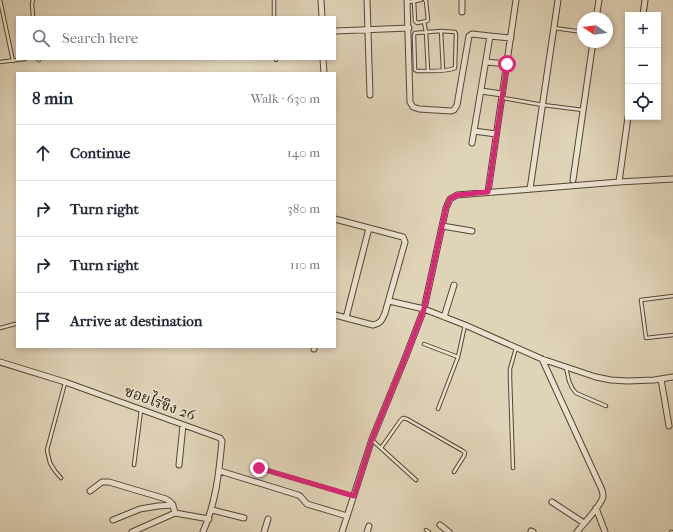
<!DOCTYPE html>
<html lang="en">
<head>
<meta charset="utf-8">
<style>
  :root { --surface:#fff; --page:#f2f2f3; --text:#1f2937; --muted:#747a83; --line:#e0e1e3 }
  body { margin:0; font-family:"IM FELL French Canon","Noto Serif Thai",serif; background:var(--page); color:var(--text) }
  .controls { position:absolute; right:12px; top:12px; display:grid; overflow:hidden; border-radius:0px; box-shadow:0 2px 6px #0003 }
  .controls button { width:36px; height:36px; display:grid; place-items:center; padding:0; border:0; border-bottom:1px solid var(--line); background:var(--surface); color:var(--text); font:20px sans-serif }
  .compass { position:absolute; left:577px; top:12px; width:36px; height:36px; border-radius:50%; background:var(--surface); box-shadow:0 2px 6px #0003; rotate:283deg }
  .stop { position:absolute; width:12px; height:12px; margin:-9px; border:3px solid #db2777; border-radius:50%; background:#fff }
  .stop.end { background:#db2777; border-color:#fff; box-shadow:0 1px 4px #0008 }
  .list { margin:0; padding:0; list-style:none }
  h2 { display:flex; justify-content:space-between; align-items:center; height:52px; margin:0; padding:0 16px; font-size:17px }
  h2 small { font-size:13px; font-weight:400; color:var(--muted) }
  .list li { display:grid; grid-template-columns:26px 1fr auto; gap:12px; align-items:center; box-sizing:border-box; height:56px; padding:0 16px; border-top:1px solid var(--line) }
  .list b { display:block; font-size:15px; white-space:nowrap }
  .list em { font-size:13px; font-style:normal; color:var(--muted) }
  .icon { flex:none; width:22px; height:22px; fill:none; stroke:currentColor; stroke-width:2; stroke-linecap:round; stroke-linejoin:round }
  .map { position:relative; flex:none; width:673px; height:532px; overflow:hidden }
  .search { position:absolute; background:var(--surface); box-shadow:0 2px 6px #0003; left:16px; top:16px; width:320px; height:44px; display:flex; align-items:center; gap:10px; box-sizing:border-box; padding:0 14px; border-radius:0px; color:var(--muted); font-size:15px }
  .panel { position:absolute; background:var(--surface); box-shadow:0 2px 6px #0003; left:16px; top:72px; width:320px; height:276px; border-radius:0px }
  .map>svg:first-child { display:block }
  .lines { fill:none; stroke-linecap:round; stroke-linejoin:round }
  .lane-casing { stroke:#544631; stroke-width:4.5 }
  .street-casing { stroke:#544631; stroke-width:7 }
  .lane { stroke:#ebe3d1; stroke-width:2.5 }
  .street { stroke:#ebe3d1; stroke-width:5 }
  .route { stroke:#db2777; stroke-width:5 }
  .labels { text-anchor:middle; stroke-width:3; stroke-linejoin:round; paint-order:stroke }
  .street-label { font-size:15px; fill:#261604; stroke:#ebe3d1 }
</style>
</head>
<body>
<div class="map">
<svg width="673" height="532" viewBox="0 0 673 532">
  <rect width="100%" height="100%" fill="#e0d4b8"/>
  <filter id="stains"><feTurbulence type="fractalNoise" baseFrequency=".005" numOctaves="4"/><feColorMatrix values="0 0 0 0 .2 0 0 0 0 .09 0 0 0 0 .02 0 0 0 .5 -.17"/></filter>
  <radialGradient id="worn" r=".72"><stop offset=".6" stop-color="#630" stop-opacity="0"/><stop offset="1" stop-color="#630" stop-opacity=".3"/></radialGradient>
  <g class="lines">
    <defs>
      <path id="lane" d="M0,0L13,61
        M274,0V17
        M414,1L415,21L417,23L427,21L428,20L426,1L425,0
        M408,2L421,0
        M33,17L32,4L33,0
        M424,22L426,32L428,71
        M554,28L583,32
        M441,31L455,32L456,34L455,68C446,72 428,71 417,71L415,70L414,35L415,33Z
        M441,31L443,70
        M38,59L39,60
        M276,59V60
        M0,62L25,59
        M503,98L543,105L583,110
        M673,296L641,300L646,338L673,335
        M0,328L15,324
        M424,344L458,357
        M566,367C568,377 569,386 576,393L606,406
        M438,409L458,357L465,325
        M372,440L416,480
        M381,448L400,421L403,418L407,419L463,451L465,453L464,456L454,472
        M134,465L141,410
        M259,468L354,496
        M513,468L510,378V369L516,348
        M61,478L55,471L50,463L47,450L65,383
        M426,530L429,532
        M671,532H672"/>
      <path id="street" d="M321,0L322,17
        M367,0L370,95
        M407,0L410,102L413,107L419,109L451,111L454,110L457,105L469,36L472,34L490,36
        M462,0V12
        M643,15L645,0
        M596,18L599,0
        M335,31L409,28
        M323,59L324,73
        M486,62L507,64
        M481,91L502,94
        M474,131L496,134
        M472,143L490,36L511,38
        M573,180L593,42
        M619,182L628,117
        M530,189L558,0
        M488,192L516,0
        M335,219L399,236L403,237L405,242L385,313C382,320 381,323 373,325L335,315
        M442,226L472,231
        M389,301L424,309L465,325L542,359L596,377L611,380L627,381L654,380L673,377
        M444,317L454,285
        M346,318L369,228
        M314,349V347
        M542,359L602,490C603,493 603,493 603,497C600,507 584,523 577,532
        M0,362L65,382L220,438L222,441C219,473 216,502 203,532
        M661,379L669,426
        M179,465L183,425
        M220,471L298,495L300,496L307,504L347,516
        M90,491L102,482H109L166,499C173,503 173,505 175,513
        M552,502L584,523
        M596,508L605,532
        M212,510L244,518
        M113,520L140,509L158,506L173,505
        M440,525L449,532
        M531,531L533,532
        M132,532L175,513L209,519
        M264,532L268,519
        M342,532L372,439L406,356L424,309L446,208L450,199L457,195L619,182L673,179
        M367,532L369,526"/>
    </defs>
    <use href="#lane" class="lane-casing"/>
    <use href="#street" class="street-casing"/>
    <use href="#lane" class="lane"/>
    <use href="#street" class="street"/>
  </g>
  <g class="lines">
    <path class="route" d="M259,468L354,496L372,439L406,356L424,309L446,208L450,199L457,195L488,192L507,64"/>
  </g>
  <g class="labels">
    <g class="street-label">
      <text transform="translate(160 403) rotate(20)" y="5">ซอยไร่ขิง 26</text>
    </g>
  </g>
  <rect width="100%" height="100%" filter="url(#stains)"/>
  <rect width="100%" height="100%" fill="url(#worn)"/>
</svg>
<div class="controls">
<button>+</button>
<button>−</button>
<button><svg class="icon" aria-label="locate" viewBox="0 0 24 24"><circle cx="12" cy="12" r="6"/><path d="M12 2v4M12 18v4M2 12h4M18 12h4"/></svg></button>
</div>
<svg class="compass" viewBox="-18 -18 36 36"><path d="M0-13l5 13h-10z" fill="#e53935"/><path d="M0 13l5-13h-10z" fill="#747a83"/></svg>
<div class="stop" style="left:507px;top:64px"></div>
<div class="stop end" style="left:259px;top:468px"></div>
<div class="search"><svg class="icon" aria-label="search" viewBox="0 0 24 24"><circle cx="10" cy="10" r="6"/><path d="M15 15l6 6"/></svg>Search here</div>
<section class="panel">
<h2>8 min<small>Walk · 630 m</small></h2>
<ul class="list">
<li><svg class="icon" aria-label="ahead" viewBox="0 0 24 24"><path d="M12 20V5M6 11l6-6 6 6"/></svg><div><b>Continue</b></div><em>140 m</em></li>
<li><svg class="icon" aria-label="right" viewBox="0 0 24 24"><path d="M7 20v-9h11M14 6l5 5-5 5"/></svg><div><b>Turn right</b></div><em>380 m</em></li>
<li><svg class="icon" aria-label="right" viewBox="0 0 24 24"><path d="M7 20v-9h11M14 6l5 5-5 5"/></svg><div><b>Turn right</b></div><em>110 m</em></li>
<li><svg class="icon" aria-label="arrive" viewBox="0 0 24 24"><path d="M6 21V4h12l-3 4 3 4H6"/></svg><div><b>Arrive at destination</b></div></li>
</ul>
</section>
</div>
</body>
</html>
